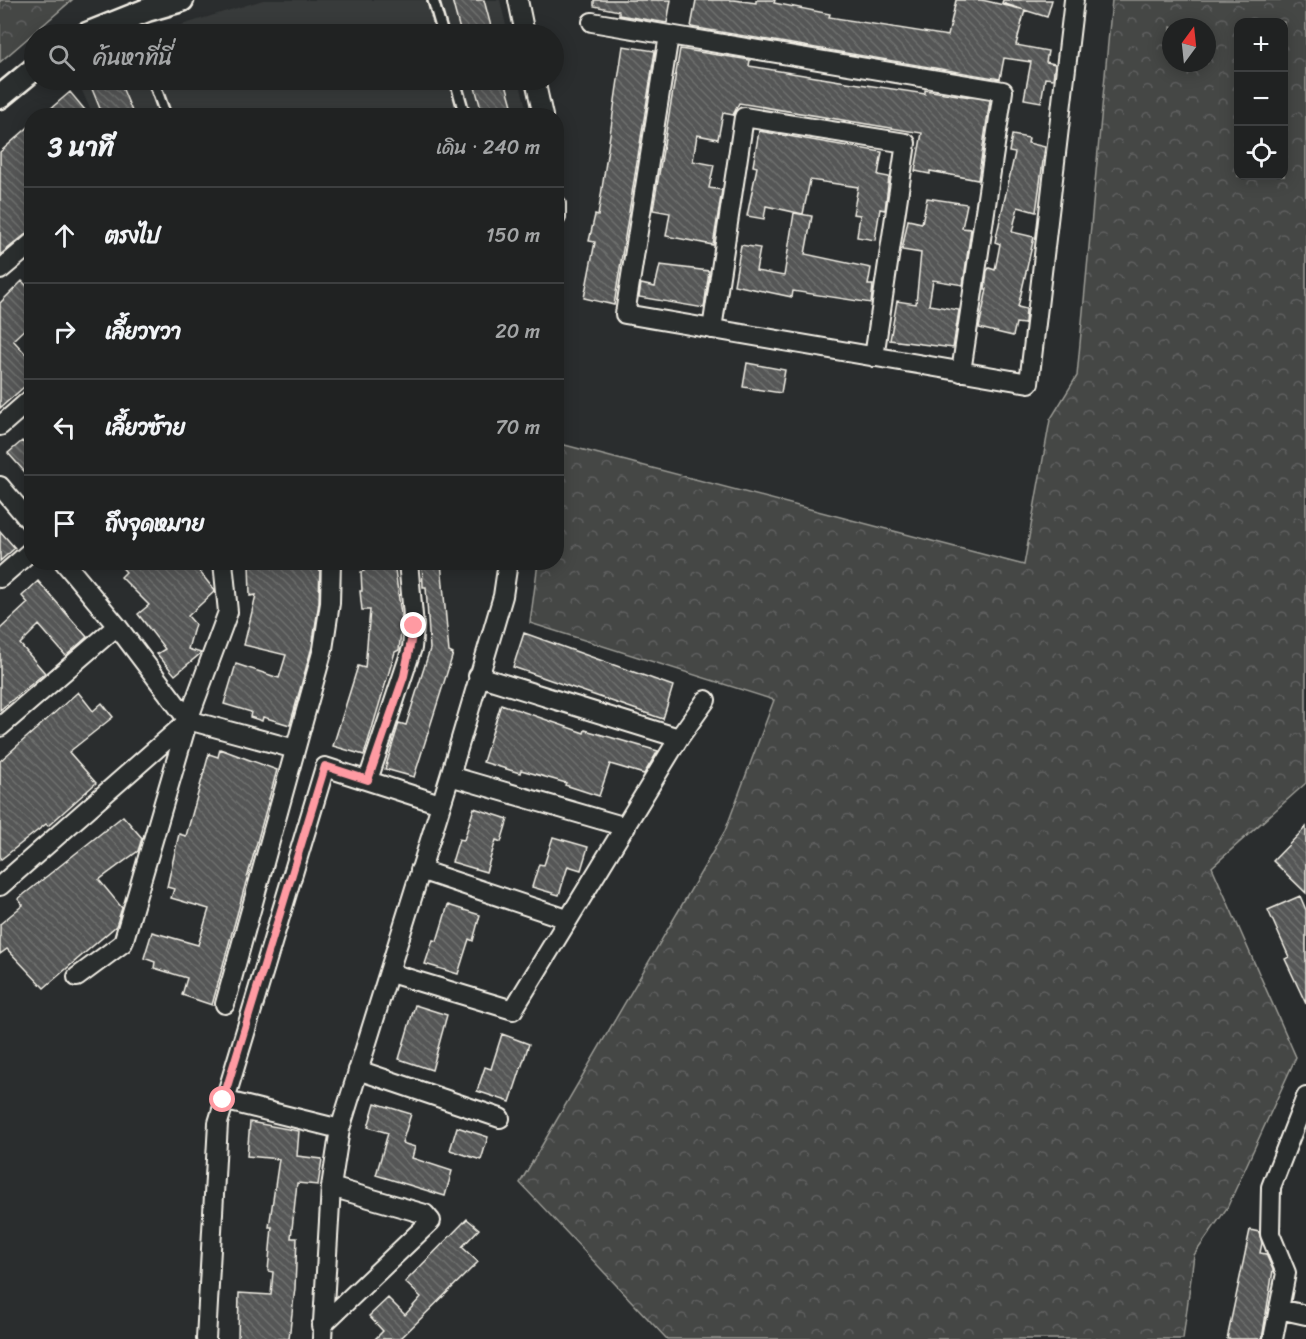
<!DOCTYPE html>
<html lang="th">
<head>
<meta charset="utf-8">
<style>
  :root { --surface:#202222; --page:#2d2f2f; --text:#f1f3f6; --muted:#a2a4a5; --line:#3d3f40 }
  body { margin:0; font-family:Sriracha,"Playpen Sans Thai",sans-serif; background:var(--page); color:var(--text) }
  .controls { position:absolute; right:18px; top:18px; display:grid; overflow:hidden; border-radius:12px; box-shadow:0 3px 15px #0003 }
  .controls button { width:54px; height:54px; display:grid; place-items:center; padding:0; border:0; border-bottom:2px solid var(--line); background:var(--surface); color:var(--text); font:30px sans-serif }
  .compass { position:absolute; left:1162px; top:18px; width:54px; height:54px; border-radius:50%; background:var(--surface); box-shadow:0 3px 15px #0003; rotate:15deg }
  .stop { position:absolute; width:18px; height:18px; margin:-14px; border:4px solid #ff9aa2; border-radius:50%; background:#fff }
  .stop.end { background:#ff9aa2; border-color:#fff; box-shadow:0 2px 6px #0008 }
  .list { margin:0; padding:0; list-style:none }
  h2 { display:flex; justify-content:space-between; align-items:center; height:78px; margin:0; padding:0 24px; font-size:26px }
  h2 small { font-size:20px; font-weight:400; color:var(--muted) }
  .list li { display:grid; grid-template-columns:39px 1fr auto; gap:18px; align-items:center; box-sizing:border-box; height:96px; padding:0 24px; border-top:2px solid var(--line) }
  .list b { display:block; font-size:22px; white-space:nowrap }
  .list em { font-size:20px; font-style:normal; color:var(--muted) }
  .icon { flex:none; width:33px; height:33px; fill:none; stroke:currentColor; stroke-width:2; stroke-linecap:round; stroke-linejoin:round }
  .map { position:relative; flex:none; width:1306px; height:1339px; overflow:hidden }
  .search { position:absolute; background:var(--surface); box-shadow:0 3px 15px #0003; left:24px; top:24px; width:540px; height:66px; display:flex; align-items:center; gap:15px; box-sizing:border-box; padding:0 21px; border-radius:33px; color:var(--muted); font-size:22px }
  .panel { position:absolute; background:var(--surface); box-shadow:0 3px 15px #0003; left:24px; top:108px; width:540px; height:462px; border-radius:24px }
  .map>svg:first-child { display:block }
  .built { fill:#373a3a }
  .forest { fill:url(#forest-crowns); stroke:#9c9c96; stroke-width:1.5; fill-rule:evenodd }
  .building { fill:url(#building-back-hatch); stroke:#f4f1e8; stroke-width:1.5 }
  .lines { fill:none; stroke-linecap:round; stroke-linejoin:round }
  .service-casing { stroke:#f4f1e8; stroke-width:14 }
  .minor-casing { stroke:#f4f1e8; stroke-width:22 }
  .tertiary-casing { stroke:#f4f1e8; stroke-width:27 }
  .service { stroke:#2a2d2e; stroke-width:9 }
  .minor { stroke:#2a2d2e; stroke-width:18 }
  .tertiary { stroke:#2a2d2e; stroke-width:22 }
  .route { stroke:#ff9aa2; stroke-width:8 }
</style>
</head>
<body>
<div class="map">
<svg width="1306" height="1339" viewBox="0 0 1306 1339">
  <defs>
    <pattern id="forest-crowns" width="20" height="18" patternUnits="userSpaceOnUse" patternTransform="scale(1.5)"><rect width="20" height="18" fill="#444645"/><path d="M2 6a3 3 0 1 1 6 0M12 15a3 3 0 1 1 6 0" fill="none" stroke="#606160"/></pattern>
    <pattern id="building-back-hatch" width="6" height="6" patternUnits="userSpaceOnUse" patternTransform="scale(1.5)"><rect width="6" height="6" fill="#555756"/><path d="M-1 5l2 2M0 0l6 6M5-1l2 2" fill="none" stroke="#6e706e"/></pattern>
  </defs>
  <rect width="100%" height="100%" fill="#2a2d2e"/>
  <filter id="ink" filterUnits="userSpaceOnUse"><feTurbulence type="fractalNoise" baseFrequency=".0167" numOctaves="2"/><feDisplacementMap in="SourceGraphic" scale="12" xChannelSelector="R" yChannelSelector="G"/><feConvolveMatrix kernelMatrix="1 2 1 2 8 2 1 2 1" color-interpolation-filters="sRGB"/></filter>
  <g filter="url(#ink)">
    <path class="built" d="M263,0H500L508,34H152Z
      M77,80H519L528,115H93Z"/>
    <path class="forest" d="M0,0H72L0,62Z
      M1112,0H1306V783L1212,867L1296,1057L1227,1208L1194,1255L1183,1339H667L520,1183L725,831L774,700L530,623L538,563L556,562L557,443L1024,565L1050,420L1077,376ZM1238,22H1284V176H1238ZM1171,27H1207V63H1171Z"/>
    <path class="building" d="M452,0H484L493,34H461Z
      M594,0H671L667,23L619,15V11L594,6Z
      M696,0H734L756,3V0H775L774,3L830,14L829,17L948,36L956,0H982L1025,10L1016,45L1048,51L1046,62L1055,64L1053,79L1045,78L1041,102L1024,99L1031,62L1004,58L1000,79L691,27Z
      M1003,0H1052L1047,17L1002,3Z
      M623,46L655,51L614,305L584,298L595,242L589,241L595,215L598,216Z
      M680,49L750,60L749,66L840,81L925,94V90L990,100L978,180L930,171V174L915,171L922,133L739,103L733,115L723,113L718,139L697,135L693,161L714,165L709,188L722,190L713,245L666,236L670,213L653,210Z
      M101,80H119L134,116H103L90,84Z
      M473,80H505L515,116H483Z
      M70,92L90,116H42Z
      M32,124V229L0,255V152Z
      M759,131L882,152L878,175L889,177L885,210L880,209L875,240L857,237L860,215L853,214L858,187L810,180L803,214L766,206L764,219L747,216L757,167L753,166Z
      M1012,135L1029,138L1028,143L1045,147L1036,212L1018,207L1012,232L1034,237L1018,307L1026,309L1025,322L1024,324L1016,323L1013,336L979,328L987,289H985L987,271L989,268L995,270L1000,244L995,242L1015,153L1009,152Z
      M927,198L967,204L962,228L971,229L963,285L933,280L929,305L959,310L953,348L890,340L897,301L916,304L921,253L902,250L908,220L922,223Z
      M794,213L812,216L805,254L871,268L868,285H873L871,303L793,291L792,297L734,285L741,245L760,248L756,271L784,276Z
      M660,265L709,271L704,308L639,297L641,284L655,287Z
      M22,281L32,291V322L13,340L32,361V380L0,408V303Z
      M747,363L785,370L781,393L743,387Z
      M22,441L32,453V480L8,453Z
      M0,531L15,548L0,561Z
      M117,562H192L215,591L188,616L195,624L188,649L201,653L175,675L157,654L165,649L138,614L149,605L121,577L126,572Z
      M249,562H320L319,602L312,647L290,725L263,717L262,721L250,717L251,712L224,704L236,664L279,678L286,655L244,645L256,595L250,596Z
      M363,562H394L402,622L399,650L395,652L364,755L333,746L358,666L365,668L370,610H362L360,591H362L361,572L364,571Z
      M422,562H441L449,652L453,654L414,777L385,769L399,723L406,725L430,649L426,587H423Z
      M38,581L87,637L66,656L39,625L20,644L45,673L0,710V629L28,603L22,596Z
      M524,633L673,686L663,719L513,667Z
      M78,692L93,711L102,703L113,717L69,752L96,783L48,826L46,824L0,860V761Z
      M501,704L584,733L585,730L658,751L644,774L610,764L599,796L565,785L566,783L521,770L520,773L483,762Z
      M220,749L277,770L212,1005L182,995L187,978L154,968L155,962L144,958L152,932L198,945L209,909L171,898L174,889L167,887L179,834L186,836L209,754L218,757Z
      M474,808L508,819L501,842L496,840L486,872L452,862L459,839L464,840Z
      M123,816L142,838L138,851L99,880L122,908L116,926L44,988L7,949L0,954V924L23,905L18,899Z
      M1306,827V893L1273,861Z
      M553,837L588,847L581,870L568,866L559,895L532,887L539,864L544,865Z
      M1300,896L1306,910V1004L1285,959L1289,957L1268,910Z
      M448,905L480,915L473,941L469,939L458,974L425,964L433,940L437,941Z
      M415,1005L447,1015L432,1070L399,1059Z
      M502,1034L529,1044L510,1102L477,1091L485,1067L491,1069Z
      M375,1103L411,1114L402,1143L415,1147L412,1158L452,1171L445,1196L376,1175L388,1133L368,1127Z
      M250,1122L299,1131L297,1156L322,1159L318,1185L297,1183L291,1238H297L295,1288L289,1339H238L239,1293L271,1295L273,1272L268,1271L272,1227H269L279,1159L247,1156Z
      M457,1127L488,1137L481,1160L450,1150Z
      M467,1219L479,1229L462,1247L478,1262L400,1339H375L383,1331L369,1316L388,1298L405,1315L421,1297L405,1282Z
      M1250,1230L1259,1232L1262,1243L1260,1253L1266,1254L1273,1270L1262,1339H1227Z"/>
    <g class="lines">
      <defs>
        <path id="service" d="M433,0L443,34
          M131,17L137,34
          M153,80L166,116
          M455,80L465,116"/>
        <path id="minor" d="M518,0L525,34
          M592,22L1003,91L961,372
          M669,35L625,314L1029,383L1074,0
          M535,80L543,116
          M556,204V217
          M0,270L32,243
          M712,329L744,117L906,143L874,357
          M0,426L32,398
          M0,486L32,524
          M64,562L117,626L188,720L295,749
          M0,578L32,550
          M478,676L679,738
          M0,727L117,626
          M450,776L626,827
          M368,780L412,648L414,626L408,562
          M420,870L567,919
          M0,886L188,721
          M390,973L513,1010L679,738L706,700
          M77,977L123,943L188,720L228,612L223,562
          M225,1004L323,649L330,603L331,562
          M358,1070L500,1118
          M223,1100L340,1129
          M1279,1309L1306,1315
          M321,1326L431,1221L425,1214L331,1187
          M206,1339L218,1123L325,767L440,804
          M322,1339L331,1187L340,1129L450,776L503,596L508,562
          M1273,1339L1286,1273L1270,1234L1271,1187L1306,1097"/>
        <path id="tertiary" d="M87,34L147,10L182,0
          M0,97L34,69"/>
      </defs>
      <use href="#service" class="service-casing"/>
      <use href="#minor" class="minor-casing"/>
      <use href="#tertiary" class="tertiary-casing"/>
      <use href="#service" class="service"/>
      <use href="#minor" class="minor"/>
      <use href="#tertiary" class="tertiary"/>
    </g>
  </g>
  <g class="lines" filter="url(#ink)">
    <path class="route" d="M223,1100L325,766L368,780L404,676L414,626"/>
  </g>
</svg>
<div class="controls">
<button>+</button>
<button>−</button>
<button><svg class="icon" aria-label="locate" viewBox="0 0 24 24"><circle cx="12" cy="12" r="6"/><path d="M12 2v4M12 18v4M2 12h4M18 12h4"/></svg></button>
</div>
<svg class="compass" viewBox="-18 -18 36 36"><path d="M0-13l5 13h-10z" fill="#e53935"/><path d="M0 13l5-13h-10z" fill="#a2a4a5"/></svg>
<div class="stop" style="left:223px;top:1100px"></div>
<div class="stop end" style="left:414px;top:626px"></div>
<div class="search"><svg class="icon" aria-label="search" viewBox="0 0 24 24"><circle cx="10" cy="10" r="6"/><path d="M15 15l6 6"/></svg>ค้นหาที่นี่</div>
<section class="panel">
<h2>3 นาที<small>เดิน · 240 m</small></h2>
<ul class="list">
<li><svg class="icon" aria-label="ahead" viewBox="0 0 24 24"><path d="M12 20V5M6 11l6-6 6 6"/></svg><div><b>ตรงไป</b></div><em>150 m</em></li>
<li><svg class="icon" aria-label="right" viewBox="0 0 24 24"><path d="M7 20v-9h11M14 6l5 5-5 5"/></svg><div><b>เลี้ยวขวา</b></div><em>20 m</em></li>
<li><svg class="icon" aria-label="left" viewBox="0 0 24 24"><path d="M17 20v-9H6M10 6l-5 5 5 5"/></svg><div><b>เลี้ยวซ้าย</b></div><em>70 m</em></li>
<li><svg class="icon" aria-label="arrive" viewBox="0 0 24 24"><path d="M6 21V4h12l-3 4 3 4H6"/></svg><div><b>ถึงจุดหมาย</b></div></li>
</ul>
</section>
</div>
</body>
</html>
